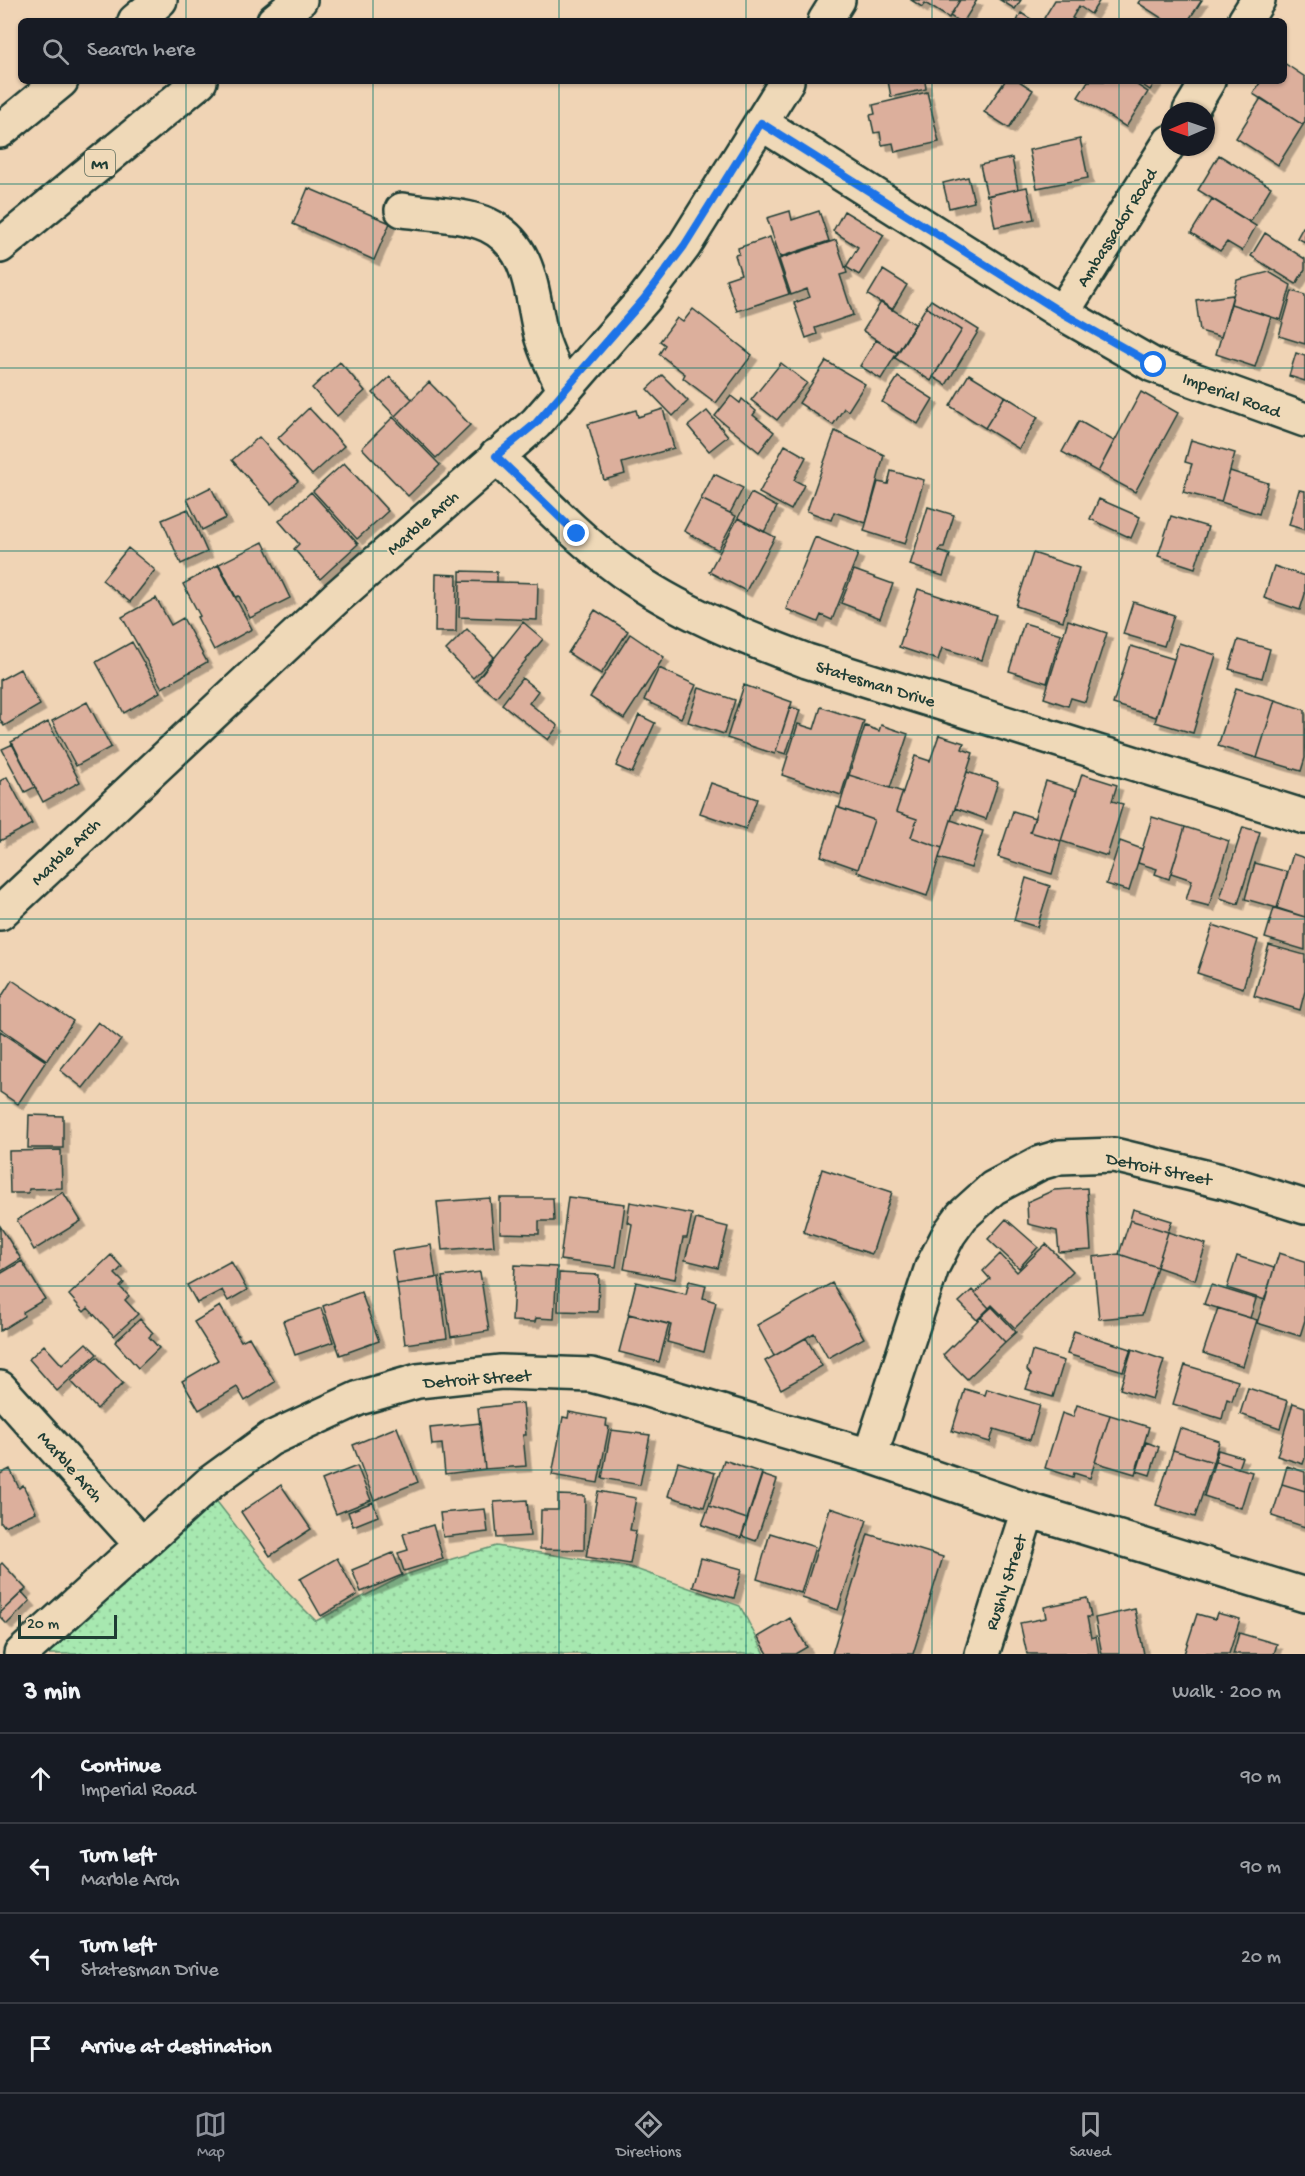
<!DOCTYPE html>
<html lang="en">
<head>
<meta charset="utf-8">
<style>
  :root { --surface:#171b24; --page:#20242c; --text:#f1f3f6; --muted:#9ea1a6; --line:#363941; --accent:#8c9099 }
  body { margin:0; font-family:"Gochi Hand",sans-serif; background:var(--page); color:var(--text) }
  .compass { position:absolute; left:1161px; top:102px; width:54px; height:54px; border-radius:50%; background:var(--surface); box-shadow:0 2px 4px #0004; rotate:268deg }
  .scale { position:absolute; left:18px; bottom:15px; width:99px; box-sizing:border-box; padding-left:6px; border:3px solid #1f3d34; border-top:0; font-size:16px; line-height:21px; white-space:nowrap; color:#1f3d34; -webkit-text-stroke:4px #efd9b8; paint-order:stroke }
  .stop { position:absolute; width:18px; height:18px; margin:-14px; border:4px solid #1a73e8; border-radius:50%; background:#fff }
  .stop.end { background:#1a73e8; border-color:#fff; box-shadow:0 2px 6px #0008 }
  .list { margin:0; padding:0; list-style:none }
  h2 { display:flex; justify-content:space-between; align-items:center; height:78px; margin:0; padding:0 24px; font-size:26px }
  h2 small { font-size:20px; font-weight:400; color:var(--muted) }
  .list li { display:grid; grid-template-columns:39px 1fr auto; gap:18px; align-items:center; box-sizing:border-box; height:90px; padding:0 24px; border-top:2px solid var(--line) }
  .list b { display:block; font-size:22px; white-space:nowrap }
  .list p { margin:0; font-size:20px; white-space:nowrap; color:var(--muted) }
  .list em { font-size:20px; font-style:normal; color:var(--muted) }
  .icon { flex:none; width:33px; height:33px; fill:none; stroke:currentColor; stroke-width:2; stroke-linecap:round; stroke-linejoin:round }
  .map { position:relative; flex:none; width:1305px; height:1654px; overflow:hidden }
  .search { position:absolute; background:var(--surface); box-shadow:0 2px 4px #0004; left:18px; right:18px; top:18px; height:66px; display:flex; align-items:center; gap:15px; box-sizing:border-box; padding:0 21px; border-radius:9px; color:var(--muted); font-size:22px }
  .sheet { height:438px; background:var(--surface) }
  nav { display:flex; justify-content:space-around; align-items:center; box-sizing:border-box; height:84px; border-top:2px solid var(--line); background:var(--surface); font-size:16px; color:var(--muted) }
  nav a { display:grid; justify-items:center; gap:3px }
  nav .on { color:var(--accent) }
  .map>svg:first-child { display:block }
  .grass { fill:url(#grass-dots); stroke:#639272; stroke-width:1.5 }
  .building { fill:#dcaf9c; stroke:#1f3d34; stroke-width:1.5; filter:url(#shadow) }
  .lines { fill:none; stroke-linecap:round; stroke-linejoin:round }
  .minor-casing { stroke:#1f3d34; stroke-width:38 }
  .highway-casing { stroke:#1f3d34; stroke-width:38 }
  .minor { stroke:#efd9b8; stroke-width:33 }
  .highway { stroke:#efd9b8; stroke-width:33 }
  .route { stroke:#1a73e8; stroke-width:8 }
  .grid { fill:none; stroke:#0f766e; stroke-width:1.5; stroke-opacity:0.55 }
  .labels { text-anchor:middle; stroke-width:4.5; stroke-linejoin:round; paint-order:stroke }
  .shield { fill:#efd9b8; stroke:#5d6c5c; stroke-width:1.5 }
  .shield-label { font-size:16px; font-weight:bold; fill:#1f3d34 }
  .street-label { font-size:18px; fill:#1f3d34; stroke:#efd9b8 }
</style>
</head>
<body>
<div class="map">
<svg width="1305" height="1654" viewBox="0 0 1305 1654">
  <defs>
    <pattern id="grass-dots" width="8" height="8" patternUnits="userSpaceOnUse" patternTransform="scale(1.5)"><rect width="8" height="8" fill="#a7e8b0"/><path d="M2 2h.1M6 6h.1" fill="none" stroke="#8fc898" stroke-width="1.8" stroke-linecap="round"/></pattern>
    <filter id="shadow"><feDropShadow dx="5.5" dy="5.5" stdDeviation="0" flood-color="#0004"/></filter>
  </defs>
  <rect width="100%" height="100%" fill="#f0d4b5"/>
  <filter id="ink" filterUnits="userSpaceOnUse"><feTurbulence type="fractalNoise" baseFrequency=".0167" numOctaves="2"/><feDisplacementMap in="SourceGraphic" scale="12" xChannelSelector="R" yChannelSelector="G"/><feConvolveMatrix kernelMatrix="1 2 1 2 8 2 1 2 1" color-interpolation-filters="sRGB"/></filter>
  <g filter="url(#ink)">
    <path class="grass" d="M204,1485L288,1593L316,1621L405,1575L452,1559L496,1546L630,1567L740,1606L765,1654H23Z"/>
    <path class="building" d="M911,0H960L949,18L925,3L922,7Z
      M960,0H977L964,21H958L950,16Z
      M1000,0H1021L1015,9Z
      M1055,0H1100L1091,14L1079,6L1072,18L1074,19L1073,21H1048L1044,18Z
      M1140,0H1202L1188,21H1166L1138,3Z
      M1021,13L1034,21H1017Z
      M1284,63L1305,77V121L1303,125L1253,94L1261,81H1284Z
      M888,81H925L926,89L891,97Z
      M1005,81H1019L1033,90L1009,128L984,112Z
      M1088,81H1131L1148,92L1126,127L1078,97Z
      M1137,81H1156L1150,90Z
      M927,92L939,142L895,152L893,143L882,145L880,132L874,133L870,115L875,114L873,105Z
      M1261,98L1303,125L1278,165L1236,138Z
      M1080,139L1088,178L1037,188L1029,150Z
      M1219,155L1271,187L1250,222L1198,190Z
      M1012,158L1018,189L987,196L980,165Z
      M968,177L974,202L949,208L943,183Z
      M1027,187L1034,219L995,227L989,195Z
      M308,188L390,223L374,260L293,224Z
      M1212,199L1256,226L1242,251L1227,242L1220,251L1191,233Z
      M790,211L792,220L819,211L829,241L780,257L767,218Z
      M844,211L884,235L859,275L846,267L858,247L833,231Z
      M1303,227L1305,228V242L1297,238Z
      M1265,233L1305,259V269L1296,284L1251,256Z
      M770,237L789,294L737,311L726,279L741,274L735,255L739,254L738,248Z
      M836,240L847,273L840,275L853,315L815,328L817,334L806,338L794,303L810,297L807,289L791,295L779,259Z
      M883,270L907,285L892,310L868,295Z
      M1269,272L1291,285L1281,320L1231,304L1237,280Z
      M1292,291L1305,295V344L1279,336Z
      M1233,295L1221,337L1200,331L1196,300Z
      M931,300L979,330L946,385L933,377L962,330L926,307Z
      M881,302L915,324L897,353L863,331Z
      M1231,304L1271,317L1255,367L1216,354Z
      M926,307L962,330L931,381L895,358Z
      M693,309L752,355L716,403L683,378L685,374L659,354L665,345L660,341L677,318L683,322Z
      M876,340L897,353L881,379L860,366Z
      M1296,353L1305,356V381L1289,376Z
      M826,361L865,384L848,411L844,408L833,425L799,403Z
      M340,362L365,391L337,416L312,388Z
      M781,363L807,383L777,420L751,400Z
      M969,374L1005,396L985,428L950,406Z
      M662,375L688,401L673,416L647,389Z
      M390,377L412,399L395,416L373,393Z
      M898,377L933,399L918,424L882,402Z
      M429,382L470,425L436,458L395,416Z
      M1141,392L1178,413L1135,492L1098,472Z
      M731,396L740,403L742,399L756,411L753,415L774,432L759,452L715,416Z
      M1005,396L1038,417L1019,449L985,428Z
      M309,408L344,446L312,475L278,438Z
      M663,409L674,448L622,463L625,474L604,480L588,424L636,410L638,417Z
      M707,411L728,436L709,451L688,426Z
      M393,417L440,465L408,496L362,448Z
      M1079,421L1114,441L1098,472L1062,452Z
      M835,431L884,455L866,523L834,512L831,520L807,511Z
      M259,437L298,481L271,504L232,460Z
      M1191,440L1235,453L1221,502L1183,492L1192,464L1185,462Z
      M785,445L806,457L794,480L804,485L791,510L759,493Z
      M344,463L388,511L357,539L313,491Z
      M891,471L924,480L905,544L864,531L878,482L888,484Z
      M1230,471L1268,483L1259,514L1221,502Z
      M714,474L743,488L730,513L701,499Z
      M211,487L226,518L202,530L187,499Z
      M1299,490L1305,491V530L1289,525Z
      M311,492L358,544L320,579L294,549L299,544L279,521Z
      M751,493L777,507L764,532L738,518Z
      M701,499L736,516L718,550L684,531Z
      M1099,499L1140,517L1131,538L1090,519Z
      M928,507L954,515L944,547H941L939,551L950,555L943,576L910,565Z
      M188,509L207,552L181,564L162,520Z
      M1171,516L1208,527L1195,568L1158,556Z
      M738,518L775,537L746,591L709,572Z
      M815,537L858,554L832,620L821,615L818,622L786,609Z
      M263,542L290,598L250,618L239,596L236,597L219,564Z
      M128,548L155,570L130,602L102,580Z
      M1033,553L1079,568L1063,621L1016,606Z
      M218,565L252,629L214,650L197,617L200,616L183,584Z
      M1274,566L1305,576V594L1300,610L1264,598Z
      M854,570L893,584L880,618L841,603Z
      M460,571L497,572V582L460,581Z
      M436,574L457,575L456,632H435Z
      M460,581L538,583L537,620L459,617Z
      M918,589L996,615L982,660L942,648L938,660L899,647Z
      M156,598L171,625L183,618L207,662L162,688L122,617Z
      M1133,602L1174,615L1164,646L1123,634Z
      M595,610L628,631L601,674L568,653Z
      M1068,620L1107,633L1085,702L1071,698L1068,706L1044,698Z
      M523,622L543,639L496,697L476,681Z
      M1024,623L1061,634L1047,683L1009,671Z
      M467,629L494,657L473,678L446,650Z
      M630,634L664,657L624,719L590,697Z
      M1238,640L1270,649L1262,678L1229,669Z
      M132,642L160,692L124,713L96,662Z
      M1179,643L1216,655L1193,733L1155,722Z
      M1131,646L1174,659L1156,717L1113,704Z
      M659,668L696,685L681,718L644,700Z
      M20,669L40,705L4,726L0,719V680Z
      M522,678L538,691L529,703L558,726L548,740L502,704Z
      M744,685L792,702L775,754L727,738Z
      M699,688L735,700L724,734L688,722Z
      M1236,688L1275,700L1257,758L1218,746Z
      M1275,700L1305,710V758L1301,771L1257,758Z
      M87,702L111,747L76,766L52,721Z
      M790,707L800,710L786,754L776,751Z
      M821,707L864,721L841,795L782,775L798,724L814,729Z
      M639,715L655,723L632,773L616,766Z
      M48,722L80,782L43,802L11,742Z
      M881,725L908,734L890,788L849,775L865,726L879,731Z
      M939,735L964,743L962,749L973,753L942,848L911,837L917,819L896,812L915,756L930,761Z
      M13,744L35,787L25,792L2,749Z
      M967,772L998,782L986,819L955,808Z
      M1082,774L1117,785L1112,801L1123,804L1107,856L1061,841Z
      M849,775L903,792L896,812L917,819L911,837L942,848L927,896L857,872L874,820L839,808Z
      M7,777L32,824L0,841V781Z
      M1046,781L1077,791L1061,841L1030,832Z
      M711,783L757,799L746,829L700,813Z
      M837,807L874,820L858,869L821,856Z
      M1013,811L1035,818L1030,832L1061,841L1052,874L998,857Z
      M1152,817L1185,827L1169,879L1155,874L1157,869L1138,863Z
      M951,820L983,831L971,868L939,858Z
      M1185,827L1229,841L1209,906L1186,900L1192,880L1171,873Z
      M1243,827L1260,832L1238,904L1220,898Z
      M1120,841L1142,849L1129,891L1106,884Z
      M1293,854L1305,858V917L1277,908Z
      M1255,863L1288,872L1277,908L1245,899Z
      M1026,878L1050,886L1037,927L1014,920Z
      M1274,908L1305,917V950L1265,938Z
      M1213,925L1258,940L1243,988L1197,973Z
      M1269,945L1305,955V991L1300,1010L1254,996Z
      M12,980L73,1021L47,1060L0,1028V999Z
      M98,1022L121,1040L83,1088L60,1070Z
      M0,1031L46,1061L18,1104L0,1092Z
      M29,1115L63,1116V1148H28Z
      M61,1150L62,1188L29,1189L28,1193H10L9,1151Z
      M822,1169L892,1192L872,1254L803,1232Z
      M1087,1188L1091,1250L1059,1252L1057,1231L1028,1224L1027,1202L1054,1190Z
      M63,1192L81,1221L34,1250L17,1220Z
      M568,1197L625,1204L616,1267L560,1260Z
      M490,1198L494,1246L442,1250L437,1202Z
      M500,1198H553L554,1221H539V1234L500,1233Z
      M630,1202L692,1214L687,1238H683L675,1279L624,1269L632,1224L627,1222Z
      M1133,1209L1172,1221L1168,1232L1130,1220Z
      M696,1219L728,1227L718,1268L685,1260Z
      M1006,1219L1038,1247L1019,1268L988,1239Z
      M1130,1220L1168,1232L1157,1267L1119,1254Z
      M0,1226L21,1259L0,1272Z
      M1168,1232L1206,1244L1195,1280L1157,1267Z
      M1046,1244L1073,1271L1015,1328L992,1305L989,1308L975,1293L990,1279L983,1271L1000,1254L1017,1272Z
      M431,1245L436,1278L397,1284L392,1251Z
      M1279,1253L1305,1261V1320L1300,1336L1257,1323Z
      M1119,1254L1157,1267L1142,1315L1099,1319L1093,1257Z
      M111,1255L122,1267L115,1274L124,1283L120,1287L129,1296L125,1300L138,1314L114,1336L88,1308L84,1312L69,1295Z
      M1237,1256L1274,1268L1265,1300L1227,1288Z
      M22,1261L45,1299L23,1312L24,1316L0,1331V1274Z
      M231,1261L247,1290L228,1301L222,1290L197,1303L187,1285Z
      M515,1265L557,1267L554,1319L536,1318L535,1322L512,1321Z
      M480,1272L489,1331L451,1337L442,1277Z
      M559,1273L599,1275L598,1312L558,1311Z
      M439,1277L447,1338L405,1344L397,1284Z
      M689,1281L706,1285L703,1298L716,1302L704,1352L667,1342L671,1325L628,1314L636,1282L686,1294Z
      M832,1283L864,1338L828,1358L814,1333L774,1356L757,1325Z
      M1211,1285L1256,1299L1250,1318L1204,1304Z
      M972,1290L989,1308L977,1320L959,1302Z
      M361,1292L379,1341L340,1355L323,1306Z
      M220,1306L241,1341L249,1337L275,1382L245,1401L237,1387L199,1410L182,1381L218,1360L194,1322Z
      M992,1307L1016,1332L1005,1342L981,1317Z
      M321,1308L333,1342L295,1355L283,1321Z
      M1218,1308L1257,1320L1243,1366L1203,1353Z
      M629,1314L669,1324L659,1362L619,1352Z
      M981,1317L1005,1342L967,1379L943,1355Z
      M140,1319L153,1333L149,1337L159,1348L138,1368L115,1342Z
      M1074,1331L1131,1349L1123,1371L1067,1354Z
      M806,1338L822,1366L781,1389L765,1361Z
      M86,1343L97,1354L57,1391L29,1359L44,1345L62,1365Z
      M1132,1349L1164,1360L1152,1399L1120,1389Z
      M1032,1351L1064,1361L1053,1397L1026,1389L1031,1375L1027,1370Z
      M97,1357L123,1383L97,1409L71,1381Z
      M1185,1365L1238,1381L1232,1401L1227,1399L1222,1419L1173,1404Z
      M1248,1388L1288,1401L1280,1428L1240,1414Z
      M965,1389L985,1395L987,1389L1040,1405L1030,1440L994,1429L990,1442L952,1431Z
      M523,1403L526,1435H523L526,1466L485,1469L478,1408Z
      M1293,1403L1305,1407V1458L1303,1464L1277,1456Z
      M1077,1405L1110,1415L1090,1478L1074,1473L1073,1477L1045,1468L1062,1413L1073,1417Z
      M569,1412L607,1419L606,1426L609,1427L598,1483L552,1475L563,1417L568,1418Z
      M1110,1415L1149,1427L1135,1474L1095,1462Z
      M480,1423L485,1469L445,1474L442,1444L432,1445L430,1428Z
      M397,1427L418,1482L374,1500L353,1445Z
      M1180,1428L1219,1441L1213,1462L1173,1450Z
      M611,1430L650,1435L640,1485L602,1478Z
      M1146,1442L1159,1447L1150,1475L1137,1471Z
      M1173,1450L1213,1462L1195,1517L1156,1505Z
      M1218,1450L1242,1457L1238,1468L1215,1461Z
      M724,1460L762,1473L747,1519L709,1506Z
      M1215,1461L1252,1472L1241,1508L1204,1496Z
      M678,1462L715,1473L704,1507L668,1496Z
      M357,1466L371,1500L336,1514L322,1480Z
      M1287,1466L1305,1472V1491L1282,1484Z
      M10,1469L19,1488L23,1485L36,1512L4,1526L2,1523H0V1474Z
      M762,1475L777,1480L756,1541L742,1536Z
      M1282,1484L1305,1491V1527L1272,1516Z
      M281,1485L311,1529L270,1556L241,1512Z
      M598,1491L636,1498L630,1530L636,1531L630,1564L586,1557Z
      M558,1495L585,1496L584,1550L540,1549L541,1510H558Z
      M527,1500L530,1536L497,1538L494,1502Z
      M373,1502L378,1516L353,1526L348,1512Z
      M709,1506L747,1519L741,1538L702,1525Z
      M830,1508L867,1520L838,1610L802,1598Z
      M485,1509L488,1532L443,1537L440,1513Z
      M433,1525L443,1559L404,1571L398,1553L408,1550L403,1534Z
      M770,1533L815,1547L801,1593L757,1579Z
      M868,1534L943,1557L913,1654H832Z
      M393,1553L402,1575L361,1592L352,1570Z
      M337,1558L357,1595L321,1616L300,1579Z
      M701,1558L742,1569L734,1598L693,1587Z
      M2,1563L26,1589L0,1613V1565Z
      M22,1592L30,1601L7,1624L0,1617V1613Z
      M1087,1598L1091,1617H1087L1091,1638L1096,1636L1099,1654H1027L1020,1623L1046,1618L1044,1607Z
      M1135,1609L1144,1654H1102L1095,1618Z
      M1217,1613L1240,1619L1229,1654H1184L1197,1614L1215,1619Z
      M790,1618L807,1647L795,1654H768L758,1637Z
      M1239,1633L1277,1644L1274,1654H1233Z"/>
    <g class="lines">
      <defs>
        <path id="minor" d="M825,21L838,0
          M1245,21L1258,0
          M1190,111L1208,81
          M761,123L1062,313L1153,365L1305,420
          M402,210C428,214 464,214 488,225C532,246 531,294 541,335C546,354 556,372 564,390
          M1062,313L1170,142
          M496,456C537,495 576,537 622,571C677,611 743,637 807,661L1305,817
          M0,913L336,598L536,423L644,299L684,246L787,81
          M0,1388L141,1544
          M870,1456L932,1267L949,1234L962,1216L993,1188L1040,1163L1060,1157L1114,1155L1225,1182L1305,1207
          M21,1654L211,1482L270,1439L359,1398L418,1381L501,1372L591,1375L637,1387L870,1456L1028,1510L1305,1595
          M982,1654L1028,1510"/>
        <path id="highway" d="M135,21L160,0
          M274,21L300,0
          M0,131L61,81
          M0,246L200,81"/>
      </defs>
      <use href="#minor" class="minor-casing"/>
      <use href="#highway" class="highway-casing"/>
      <use href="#minor" class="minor"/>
      <use href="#highway" class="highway"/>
    </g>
  </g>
  <g class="lines" filter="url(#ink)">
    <path class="route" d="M577,534L496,456L536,423L644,299L684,246L761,123L1062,313L1154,365"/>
  </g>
  <path class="grid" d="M186,0V21M373,0V21M559,0V21M746,0V21M932,0V21M1119,0V21M186,81V1654M373,81V1654M559,81V1654M746,81V1654M932,81V1654M1119,81V1654M0,184H1305M0,368H1305M0,551H1305M0,735H1305M0,919H1305M0,1103H1305M0,1286H1305M0,1470H1305"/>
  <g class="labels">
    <rect class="shield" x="85" y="150" width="30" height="26" rx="4.5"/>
    <g class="shield-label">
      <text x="100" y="169">M1</text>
    </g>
    <g class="street-label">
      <text transform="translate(1116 227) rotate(-58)" y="6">Ambassador Road</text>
      <text transform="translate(1232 394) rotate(20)" y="6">Imperial Road</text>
      <text transform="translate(422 522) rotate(-41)" y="6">Marble Arch</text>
      <text transform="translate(876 683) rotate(17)" y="6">Statesman Drive</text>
      <text transform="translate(65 851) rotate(-44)" y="6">Marble Arch</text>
      <text transform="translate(1159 1168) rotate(12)" y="6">Detroit Street</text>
      <text transform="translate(477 1378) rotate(-4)" y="6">Detroit Street</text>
      <text transform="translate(71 1466) rotate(48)" y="6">Marble Arch</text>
      <text transform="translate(1005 1582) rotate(-72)" y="6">Rushly Street</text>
    </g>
  </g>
</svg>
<svg class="compass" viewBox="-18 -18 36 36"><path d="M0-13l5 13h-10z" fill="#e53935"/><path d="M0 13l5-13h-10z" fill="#9ea1a6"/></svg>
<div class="scale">20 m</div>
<div class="stop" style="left:1154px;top:365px"></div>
<div class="stop end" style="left:577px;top:534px"></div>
<div class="search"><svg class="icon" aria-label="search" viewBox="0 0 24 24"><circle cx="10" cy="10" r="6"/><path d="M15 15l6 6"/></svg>Search here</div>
</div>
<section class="sheet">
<h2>3 min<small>Walk · 200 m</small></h2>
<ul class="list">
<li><svg class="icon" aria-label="ahead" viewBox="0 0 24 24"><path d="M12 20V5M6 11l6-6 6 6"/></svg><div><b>Continue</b><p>Imperial Road</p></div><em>90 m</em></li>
<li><svg class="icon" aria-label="left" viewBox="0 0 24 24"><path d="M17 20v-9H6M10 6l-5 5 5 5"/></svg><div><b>Turn left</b><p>Marble Arch</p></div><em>90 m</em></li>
<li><svg class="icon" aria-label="left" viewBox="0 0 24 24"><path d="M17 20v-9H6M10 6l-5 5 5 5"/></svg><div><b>Turn left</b><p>Statesman Drive</p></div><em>20 m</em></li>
<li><svg class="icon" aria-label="arrive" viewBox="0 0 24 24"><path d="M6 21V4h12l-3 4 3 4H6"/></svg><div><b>Arrive at destination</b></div></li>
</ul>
</section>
<nav>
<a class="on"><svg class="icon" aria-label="map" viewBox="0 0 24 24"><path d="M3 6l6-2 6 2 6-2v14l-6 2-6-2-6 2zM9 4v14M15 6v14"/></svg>Map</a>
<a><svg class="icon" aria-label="directions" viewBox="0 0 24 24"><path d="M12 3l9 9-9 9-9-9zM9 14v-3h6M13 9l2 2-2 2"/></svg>Directions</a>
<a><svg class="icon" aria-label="saved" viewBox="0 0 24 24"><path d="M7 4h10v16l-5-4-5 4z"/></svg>Saved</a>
</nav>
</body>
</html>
